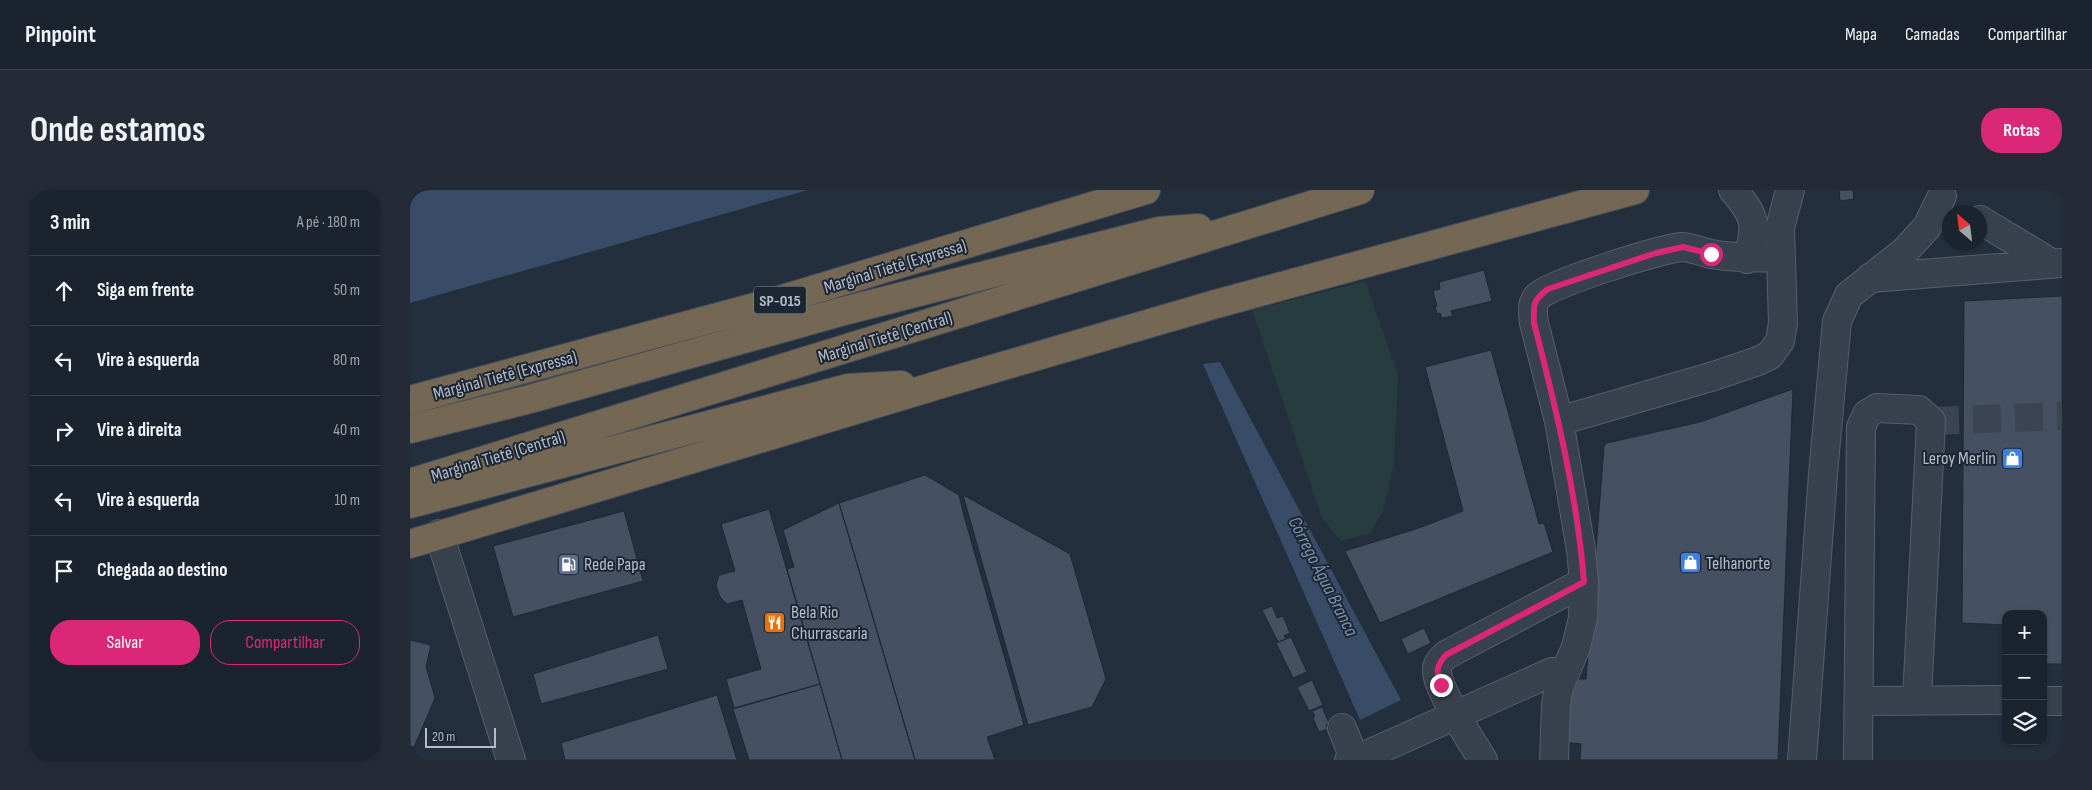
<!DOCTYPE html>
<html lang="pt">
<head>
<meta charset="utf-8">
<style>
  :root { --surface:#1b232e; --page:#242b36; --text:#f1f3f6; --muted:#a0a4aa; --line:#39404a; --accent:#db2777 }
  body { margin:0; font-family:"Sofia Sans Condensed",sans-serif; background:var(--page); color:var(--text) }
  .controls { position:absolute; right:15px; bottom:15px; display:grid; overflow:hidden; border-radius:10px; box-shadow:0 1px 4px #0004 }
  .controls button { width:45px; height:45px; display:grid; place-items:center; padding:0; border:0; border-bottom:1px solid var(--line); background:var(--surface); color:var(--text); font:25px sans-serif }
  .compass { position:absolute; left:1532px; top:15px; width:45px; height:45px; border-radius:50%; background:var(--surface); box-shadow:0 1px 4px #0004; rotate:332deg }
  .scale { position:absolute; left:15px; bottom:12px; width:71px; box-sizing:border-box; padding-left:5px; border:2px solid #b4bcc9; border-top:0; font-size:14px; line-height:18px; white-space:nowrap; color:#b4bcc9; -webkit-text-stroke:4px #1d2633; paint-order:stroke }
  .stop { position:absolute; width:15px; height:15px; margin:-11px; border:4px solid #db2777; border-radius:50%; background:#fff }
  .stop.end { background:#db2777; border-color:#fff; box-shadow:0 1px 5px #0008 }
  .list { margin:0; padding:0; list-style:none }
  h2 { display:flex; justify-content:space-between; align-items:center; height:65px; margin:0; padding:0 20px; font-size:21px }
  h2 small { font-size:16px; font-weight:400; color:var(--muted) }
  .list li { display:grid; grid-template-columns:32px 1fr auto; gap:15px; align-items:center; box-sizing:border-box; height:70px; padding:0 20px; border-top:1px solid var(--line) }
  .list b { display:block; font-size:19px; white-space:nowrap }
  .list em { font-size:16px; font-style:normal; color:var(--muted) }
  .actions { display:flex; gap:10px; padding:15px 20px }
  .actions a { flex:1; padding:11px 0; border:1px solid var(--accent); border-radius:20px; text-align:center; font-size:18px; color:var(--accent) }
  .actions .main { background:var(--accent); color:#fff }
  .icon { flex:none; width:28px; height:28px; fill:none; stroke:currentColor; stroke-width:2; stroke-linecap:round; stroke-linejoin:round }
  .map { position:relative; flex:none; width:1652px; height:570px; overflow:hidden; border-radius:20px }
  header { display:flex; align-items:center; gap:30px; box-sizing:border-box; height:70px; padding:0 25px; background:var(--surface); border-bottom:1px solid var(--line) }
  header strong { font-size:24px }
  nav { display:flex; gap:28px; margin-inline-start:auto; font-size:18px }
  .intro { display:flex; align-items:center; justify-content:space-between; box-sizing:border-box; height:120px; padding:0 30px }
  h1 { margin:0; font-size:35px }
  .button { padding:12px 22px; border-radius:20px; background:var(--accent); color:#fff; font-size:18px; font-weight:700 }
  main { display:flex; gap:30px; padding:0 30px }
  aside { flex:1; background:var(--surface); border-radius:20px; box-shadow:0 1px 4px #0004 }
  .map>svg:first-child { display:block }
  .green { fill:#263c3f }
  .water { fill:#394c67 }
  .building { fill:#455162; stroke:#1f2835 }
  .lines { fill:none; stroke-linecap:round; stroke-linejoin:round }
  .minor-tunnel { stroke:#3a4453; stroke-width:28; stroke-dasharray:28 14; stroke-linecap:butt }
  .minor-casing { stroke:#565f6c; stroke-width:30 }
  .highway-casing { stroke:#434c59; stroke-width:30 }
  .minor { stroke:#38414e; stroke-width:28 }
  .highway { stroke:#746855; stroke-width:28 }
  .route { stroke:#db2777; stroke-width:6 }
  .labels { text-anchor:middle; stroke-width:4; stroke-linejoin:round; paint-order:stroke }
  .shield { fill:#1d2633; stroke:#878f9c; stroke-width:1 }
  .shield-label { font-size:16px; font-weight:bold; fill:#b4bcc9 }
  .street-label { font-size:18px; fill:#b4bcc9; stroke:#1d2633 }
  .poi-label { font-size:18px; fill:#b4bcc9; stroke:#1d2633; text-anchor:start }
  .water-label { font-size:19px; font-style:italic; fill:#7c92b1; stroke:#1d2633 }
</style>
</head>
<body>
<header>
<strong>Pinpoint</strong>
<nav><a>Mapa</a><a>Camadas</a><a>Compartilhar</a></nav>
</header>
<div class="intro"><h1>Onde estamos</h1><a class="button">Rotas</a></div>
<main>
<aside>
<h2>3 min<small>A pé · 180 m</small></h2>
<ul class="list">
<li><svg class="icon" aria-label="ahead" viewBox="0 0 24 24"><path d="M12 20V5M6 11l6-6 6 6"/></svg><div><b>Siga em frente</b></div><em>50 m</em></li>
<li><svg class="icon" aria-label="left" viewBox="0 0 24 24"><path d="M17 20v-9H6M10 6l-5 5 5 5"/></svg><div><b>Vire à esquerda</b></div><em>80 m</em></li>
<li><svg class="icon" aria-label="right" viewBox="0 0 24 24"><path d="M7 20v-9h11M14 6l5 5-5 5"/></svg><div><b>Vire à direita</b></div><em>40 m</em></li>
<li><svg class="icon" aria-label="left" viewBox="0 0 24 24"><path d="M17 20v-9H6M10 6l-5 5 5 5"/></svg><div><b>Vire à esquerda</b></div><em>10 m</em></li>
<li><svg class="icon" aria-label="arrive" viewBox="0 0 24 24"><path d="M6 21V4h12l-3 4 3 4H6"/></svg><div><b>Chegada ao destino</b></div></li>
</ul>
<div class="actions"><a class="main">Salvar</a><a>Compartilhar</a></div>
</aside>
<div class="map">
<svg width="1652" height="570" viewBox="0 0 1652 570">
  <rect width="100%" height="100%" fill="#242f3e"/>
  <path class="green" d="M955,91L988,184L984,276L973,321L960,343L931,351L912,328L842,120Z"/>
  <path class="water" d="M0,0H398L0,113Z
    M810,172L991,510L950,530L793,174Z"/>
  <path class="building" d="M1429,0H1443L1444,9L1430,11Z
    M1074,80L1082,111L1041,121L1043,126L1032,128L1030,123L1027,124L1025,117L1027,116L1023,101L1030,99L1029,92Z
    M1652,106V474H1633V424H1596V435L1552,433L1554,111Z
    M1081,160L1129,334L1134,333L1143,362L970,433L935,361L1009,338L1053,321L1015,177Z
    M1383,199L1368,570H1170L1171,554L1153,552L1159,489H1176L1194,256L1197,253L1290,232Z
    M515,285L549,305L554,326L614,535L577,547L585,570H505L429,313Z
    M553,305L660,364L696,489L682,517L618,535Z
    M429,313L456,404L505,570H432L377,379L384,377L373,340Z
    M359,319L410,494L324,518L316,489L351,479L332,410L317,414L310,407L306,395L309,385L325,381L311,334Z
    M214,321L233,391L103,427L83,356Z
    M862,416L867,428L873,426L880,443L874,446L876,449L868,452L852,420Z
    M1014,438L1021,453L998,464L991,449Z
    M248,445L258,479L131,514L123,484Z
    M881,447L897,482L883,488L866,453Z
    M0,450L21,455L16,476L25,508L4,557L0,556Z
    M902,490L913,515L899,521L887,497Z
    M410,494L432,570H339L323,519Z
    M307,505L327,570H155L151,553Z
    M912,517L919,533L916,535L918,539L909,542L903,528L905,526L902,521Z"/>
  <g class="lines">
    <path class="minor-tunnel" d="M1521,231L1652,226"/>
    <defs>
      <path id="minor" d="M1323,0C1346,26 1348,37 1337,69
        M1570,30L1643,74
        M1460,88L1652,73
        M1149,231L1304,186L1348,171L1360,165L1370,151L1373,133L1370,38L1380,0
        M29,344L101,570
        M1449,511L1596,510
        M1633,511H1652
        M932,538L945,570
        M939,570L959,564L1142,482H1154
        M1073,570C1061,551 1029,502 1027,482C1026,474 1031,470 1036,465L1174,392
        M1144,570L1146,514L1149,497L1166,457L1173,428L1174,392L1171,360L1149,231L1124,133C1123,124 1121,115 1127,107C1138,94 1251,59 1271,57C1281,57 1292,62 1301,64C1324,68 1346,68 1370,67
        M1392,570L1413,284L1427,131L1439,105L1495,61L1517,37L1532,6
        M1448,570L1451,237L1457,224L1467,218L1509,220L1521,231L1507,509"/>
      <path id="highway" d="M0,210L356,114L736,0
        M0,239L120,209L430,122L749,41L788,38
        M0,293L950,0
        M0,314L438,198L491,195
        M0,354L538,192L806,114L1225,0"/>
    </defs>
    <use href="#minor" class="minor-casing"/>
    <use href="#highway" class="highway-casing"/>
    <use href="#minor" class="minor"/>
    <use href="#highway" class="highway"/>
  </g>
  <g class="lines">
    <path class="route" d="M1031,495C1026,481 1026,476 1036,465L1174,392C1167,304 1146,218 1124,133C1123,115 1123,110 1138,99L1246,63L1273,57L1301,64"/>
  </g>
  <defs>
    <symbol id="shop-square" viewBox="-11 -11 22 22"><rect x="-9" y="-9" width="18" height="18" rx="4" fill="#3f7fe0" stroke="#1d2633"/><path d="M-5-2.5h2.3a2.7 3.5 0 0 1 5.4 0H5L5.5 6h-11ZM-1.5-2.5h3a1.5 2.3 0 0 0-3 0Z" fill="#fff"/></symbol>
    <symbol id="fuel-square" viewBox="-11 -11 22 22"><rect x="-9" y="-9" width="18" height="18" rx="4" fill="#5c6f8a" stroke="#1d2633"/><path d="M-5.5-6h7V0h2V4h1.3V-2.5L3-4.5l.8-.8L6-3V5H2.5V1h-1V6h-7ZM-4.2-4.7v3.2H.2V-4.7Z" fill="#fff"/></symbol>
    <symbol id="restaurant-square" viewBox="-11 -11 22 22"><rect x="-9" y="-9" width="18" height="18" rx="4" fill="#e8710a" stroke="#1d2633"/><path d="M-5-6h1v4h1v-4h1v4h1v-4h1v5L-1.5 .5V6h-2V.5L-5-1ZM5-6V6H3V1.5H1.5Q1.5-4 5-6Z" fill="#fff"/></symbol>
  </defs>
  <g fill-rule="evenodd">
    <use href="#shop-square" x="1590" y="256" width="25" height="25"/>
    <use href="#shop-square" x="1268" y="360" width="25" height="25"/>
    <use href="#fuel-square" x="146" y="362" width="25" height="25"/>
    <use href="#restaurant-square" x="352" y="420" width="25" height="25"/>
  </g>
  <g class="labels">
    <rect class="shield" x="344" y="96.5" width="52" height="27" rx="4"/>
    <g class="shield-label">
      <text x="370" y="116">SP-015</text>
    </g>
    <g class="street-label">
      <text transform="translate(485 76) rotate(-17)" y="6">Marginal Tietê (Expressa)</text>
      <text transform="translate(475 147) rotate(-17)" y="6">Marginal Tietê (Central)</text>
      <text transform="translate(95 185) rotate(-15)" y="6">Marginal Tietê (Expressa)</text>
      <text transform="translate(88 266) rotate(-17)" y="6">Marginal Tietê (Central)</text>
    </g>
    <g class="poi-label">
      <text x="1586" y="274" text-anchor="end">Leroy Merlin</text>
      <text x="1296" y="379">Telhanorte</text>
      <text x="174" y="380">Rede Papa</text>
      <text x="381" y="428">Bela Rio<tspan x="381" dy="21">Churrascaria</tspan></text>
    </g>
    <g class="water-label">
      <text transform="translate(914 386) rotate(63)" y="7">Córrego Água Branca</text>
    </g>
  </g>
</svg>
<div class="controls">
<button>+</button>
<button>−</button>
<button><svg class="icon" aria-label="layers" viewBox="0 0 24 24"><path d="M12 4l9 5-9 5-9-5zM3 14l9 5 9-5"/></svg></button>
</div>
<svg class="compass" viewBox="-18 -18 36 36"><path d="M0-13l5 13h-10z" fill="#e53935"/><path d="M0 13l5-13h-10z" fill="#a0a4aa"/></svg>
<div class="scale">20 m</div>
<div class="stop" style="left:1301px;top:64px"></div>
<div class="stop end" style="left:1031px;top:495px"></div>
</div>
</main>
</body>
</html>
